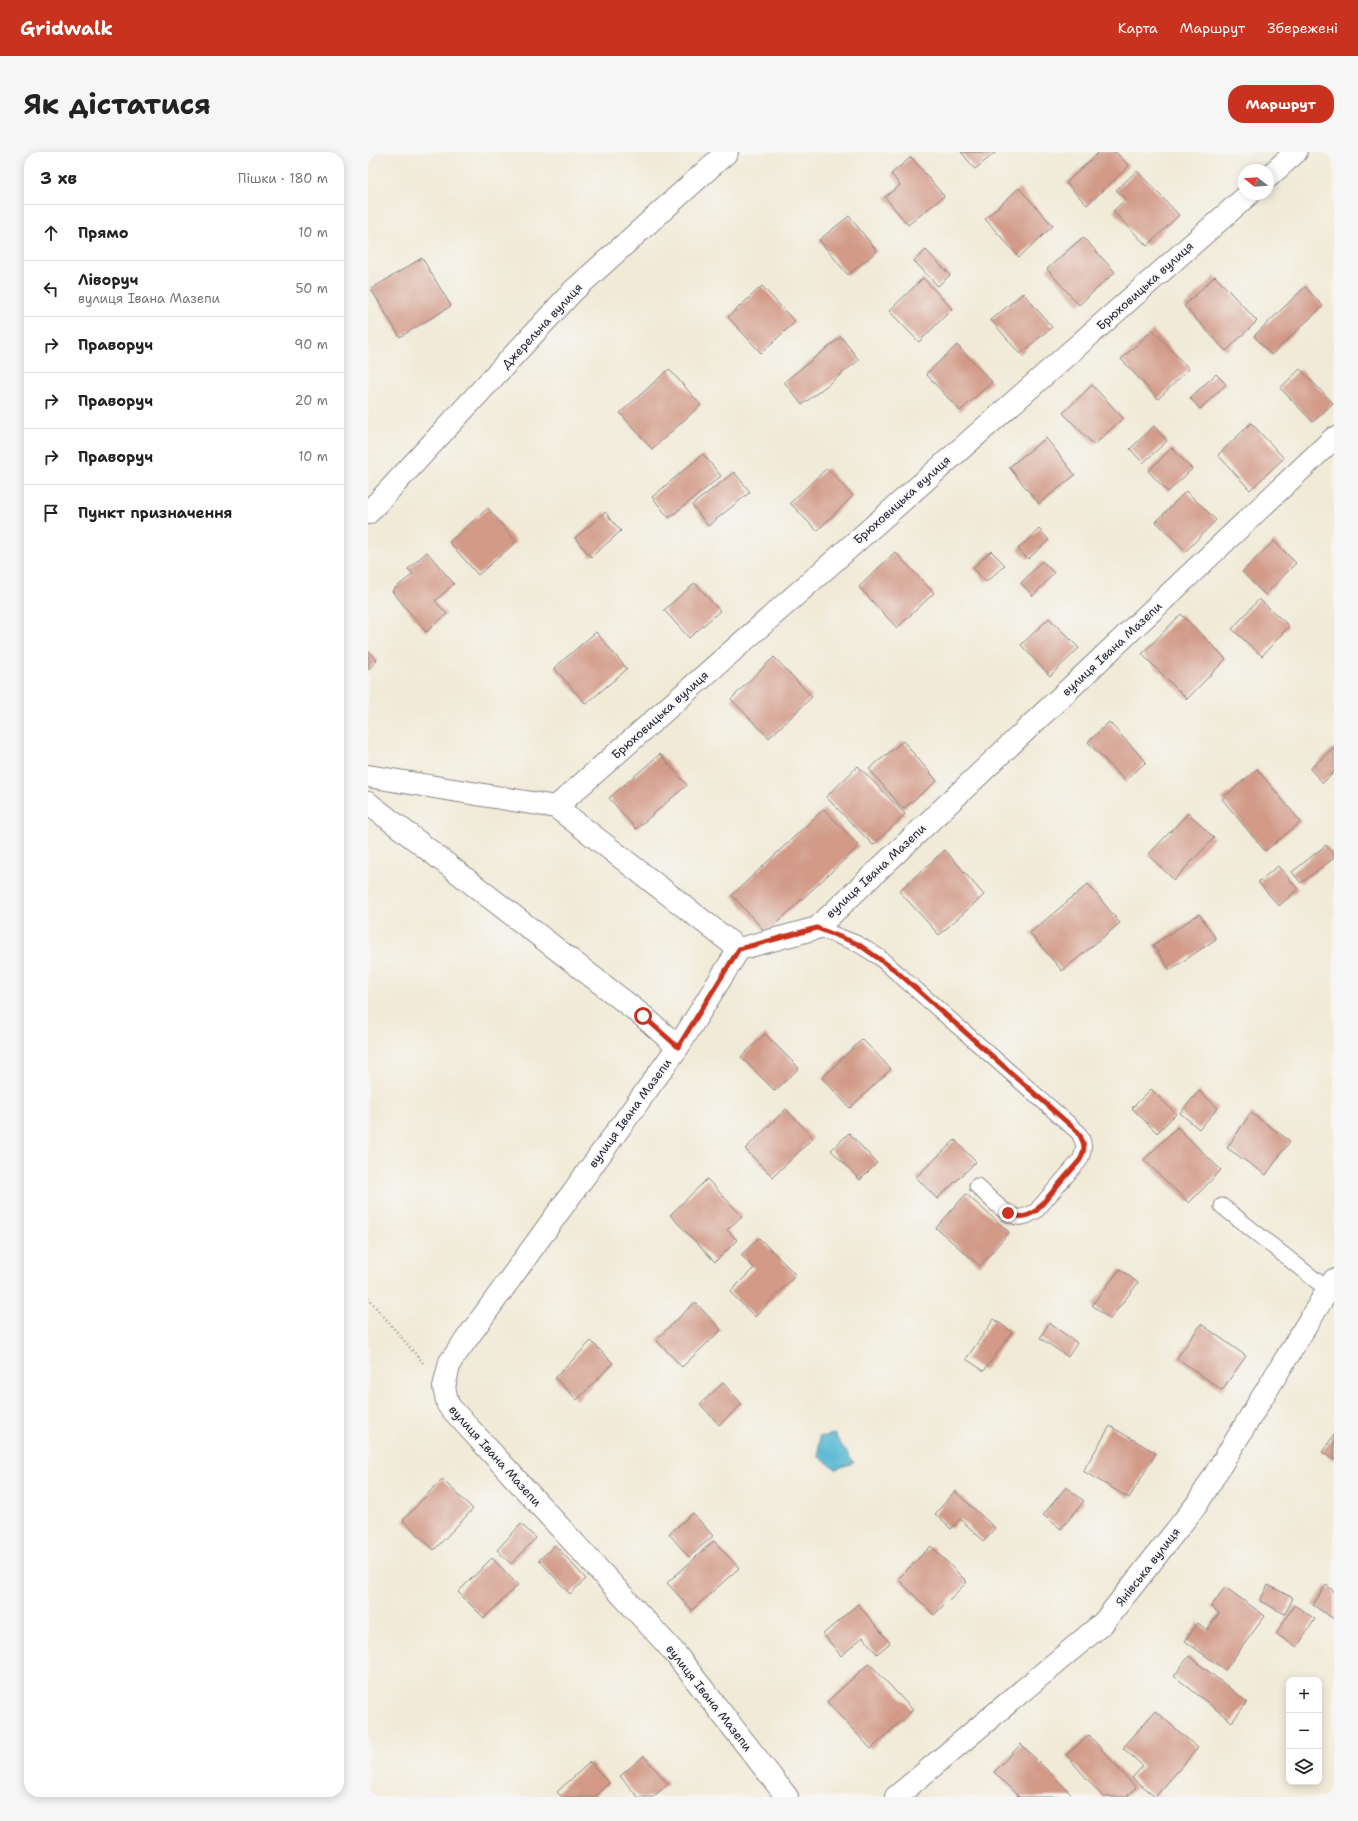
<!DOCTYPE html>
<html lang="uk">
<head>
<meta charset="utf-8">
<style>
  :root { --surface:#fff; --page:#f6f6f6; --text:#222; --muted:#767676; --line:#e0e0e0; --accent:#c8321e }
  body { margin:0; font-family:"Shantell Sans",sans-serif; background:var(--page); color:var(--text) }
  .controls { position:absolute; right:12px; bottom:12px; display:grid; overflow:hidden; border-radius:8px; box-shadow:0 2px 10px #0003 }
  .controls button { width:36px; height:36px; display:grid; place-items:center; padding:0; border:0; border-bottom:1px solid var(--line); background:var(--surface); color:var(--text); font:20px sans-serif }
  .compass { position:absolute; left:870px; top:12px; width:36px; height:36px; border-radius:50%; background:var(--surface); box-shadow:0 2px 10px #0003; rotate:287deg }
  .stop { position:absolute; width:12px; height:12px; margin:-9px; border:3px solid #c8321e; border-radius:50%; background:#fff }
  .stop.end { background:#c8321e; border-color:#fff; box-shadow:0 1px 4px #0008 }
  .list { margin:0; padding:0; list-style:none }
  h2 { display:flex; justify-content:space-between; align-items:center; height:52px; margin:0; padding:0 16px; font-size:17px }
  h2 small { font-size:13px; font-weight:400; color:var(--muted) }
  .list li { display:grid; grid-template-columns:26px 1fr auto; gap:12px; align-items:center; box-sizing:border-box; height:56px; padding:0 16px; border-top:1px solid var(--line) }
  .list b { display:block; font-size:15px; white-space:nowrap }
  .list p { margin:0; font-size:13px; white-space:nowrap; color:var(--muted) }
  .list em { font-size:13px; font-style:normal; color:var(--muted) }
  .icon { flex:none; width:22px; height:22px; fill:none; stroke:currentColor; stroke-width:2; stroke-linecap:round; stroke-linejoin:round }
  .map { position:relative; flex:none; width:966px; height:1645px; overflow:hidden; border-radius:16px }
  header { display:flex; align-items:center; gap:24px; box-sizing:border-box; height:56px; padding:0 20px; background:var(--accent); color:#fff }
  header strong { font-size:19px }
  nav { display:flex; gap:22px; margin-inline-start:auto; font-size:14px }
  .intro { display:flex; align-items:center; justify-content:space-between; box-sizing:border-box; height:96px; padding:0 24px }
  h1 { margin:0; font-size:28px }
  .button { padding:10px 18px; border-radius:16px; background:var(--accent); color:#fff; font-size:14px; font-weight:700 }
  main { display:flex; gap:24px; padding:0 24px }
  aside { flex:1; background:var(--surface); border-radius:16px; box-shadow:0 2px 10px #0003 }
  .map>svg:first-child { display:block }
  .water { fill:#52b6d1; stroke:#3a6c86 }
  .building { fill:#d29a87 }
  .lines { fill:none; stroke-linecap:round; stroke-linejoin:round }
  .service-casing { stroke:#8a8689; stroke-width:17 }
  .minor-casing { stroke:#8a8689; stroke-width:24 }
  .path { stroke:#8a8689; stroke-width:2.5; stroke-dasharray:1 3; stroke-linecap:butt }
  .service { stroke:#fff; stroke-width:15 }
  .minor { stroke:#fff; stroke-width:22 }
  .route { stroke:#c8321e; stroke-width:5 }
  .labels { text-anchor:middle; stroke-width:3; stroke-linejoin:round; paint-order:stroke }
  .street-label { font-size:12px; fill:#22223b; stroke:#f6f6f2 }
</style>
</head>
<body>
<header>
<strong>Gridwalk</strong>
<nav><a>Карта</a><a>Маршрут</a><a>Збережені</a></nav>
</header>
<div class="intro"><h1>Як дістатися</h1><a class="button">Маршрут</a></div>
<main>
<aside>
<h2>3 хв<small>Пішки · 180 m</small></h2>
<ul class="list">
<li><svg class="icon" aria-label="ahead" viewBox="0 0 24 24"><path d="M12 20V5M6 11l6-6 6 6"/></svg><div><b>Прямо</b></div><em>10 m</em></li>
<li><svg class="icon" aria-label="left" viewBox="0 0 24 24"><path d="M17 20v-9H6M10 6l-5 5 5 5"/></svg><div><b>Ліворуч</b><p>вулиця Івана Мазепи</p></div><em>50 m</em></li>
<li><svg class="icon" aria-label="right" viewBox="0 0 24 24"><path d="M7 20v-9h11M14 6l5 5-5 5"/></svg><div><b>Праворуч</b></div><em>90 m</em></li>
<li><svg class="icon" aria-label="right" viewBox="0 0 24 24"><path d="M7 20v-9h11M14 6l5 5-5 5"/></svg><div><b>Праворуч</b></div><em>20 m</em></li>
<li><svg class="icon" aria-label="right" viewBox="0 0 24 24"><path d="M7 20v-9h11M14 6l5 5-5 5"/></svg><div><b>Праворуч</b></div><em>10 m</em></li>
<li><svg class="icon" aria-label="arrive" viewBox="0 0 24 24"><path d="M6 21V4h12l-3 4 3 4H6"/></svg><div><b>Пункт призначення</b></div></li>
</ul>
</aside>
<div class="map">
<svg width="966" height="1645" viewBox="0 0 966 1645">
  <rect width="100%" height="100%" fill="#f6f6f2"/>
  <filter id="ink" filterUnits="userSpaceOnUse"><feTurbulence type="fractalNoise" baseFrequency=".025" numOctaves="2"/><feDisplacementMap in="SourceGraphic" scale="8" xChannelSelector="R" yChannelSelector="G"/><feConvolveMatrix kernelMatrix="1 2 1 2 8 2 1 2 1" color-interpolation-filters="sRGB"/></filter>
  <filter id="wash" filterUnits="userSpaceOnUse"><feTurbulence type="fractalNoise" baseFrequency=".012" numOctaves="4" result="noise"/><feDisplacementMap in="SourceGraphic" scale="16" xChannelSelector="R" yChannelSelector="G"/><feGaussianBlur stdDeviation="0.9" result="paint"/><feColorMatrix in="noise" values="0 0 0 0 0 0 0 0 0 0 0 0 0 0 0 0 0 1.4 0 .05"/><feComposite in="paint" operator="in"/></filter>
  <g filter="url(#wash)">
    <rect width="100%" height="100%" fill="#f1ead7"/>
    <path class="water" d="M466,1282L486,1311L468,1317L451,1305V1285Z"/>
    <g id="blocks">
      <path class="building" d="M593,0H628L607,17Z
        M731,0H748L761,14L719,53L698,31Z
        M543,5L576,44L540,73L517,45L532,33L523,22Z
        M769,19L811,63L779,94L745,59L758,47L748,38Z
        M651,36L685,74L651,105L617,67Z
        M481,64L509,99L480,123L451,88Z
        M715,85L747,120L711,153L679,117Z
        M558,98L582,123L570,134L546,109Z
        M54,106L83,154L32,185L3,137Z
        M847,124L889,169L858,199L816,154Z
        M555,126L584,157L551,190L521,159Z
        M394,134L427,170L393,201L360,165Z
        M937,135L955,154L903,203L886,184Z
        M655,141L684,175L652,202L623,168Z
        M785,178L821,217L790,247L753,207Z
        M473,185L491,208L434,253L416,230Z
        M589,193L624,230L592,259L558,222Z
        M301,217L333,253L284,297L252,261Z
        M932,217L965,251L945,270L912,236Z
        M848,222L858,232L832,257L822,246Z
        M724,233L755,266L726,293L695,261Z
        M883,271L916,306L882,338L850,303Z
        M786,274L799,289L775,311L762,297Z
        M678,286L707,323L671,352L641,315Z
        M804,296L824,317L800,340L780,319Z
        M335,302L353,324L301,366L284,345Z
        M459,316L485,344L449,379L422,351Z
        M366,320L382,340L340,374L324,353Z
        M818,339L848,368L818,399L788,370Z
        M120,356L148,390L110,423L81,390Z
        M237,360L253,379L223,405L207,386Z
        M671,377L681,388L660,407L650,397Z
        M906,389L928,411L897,443L874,420Z
        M623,399L637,413L618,430L605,416Z
        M59,400L86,432L67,449L79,462L58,480L24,439L45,422L40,417Z
        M527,400L566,441L529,476L491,435Z
        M674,409L686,421L665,444L653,431Z
        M327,431L352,459L321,486L296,458Z
        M891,447L921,474L894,504L864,477Z
        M813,462L858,507L819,547L774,502Z
        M681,466L711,496L682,524L653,493Z
        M228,480L259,517L218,552L186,516Z
        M0,499L9,508L0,518Z
        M406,505L444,545L401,586L363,547Z
        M741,570L778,610L757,629L720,590Z
        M535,589L569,629L535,657L501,617Z
        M966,595V620L955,631L942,617Z
        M292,602L319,633L268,677L241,646Z
        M490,614L537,662L505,693L458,645Z
        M889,617L933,670L897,699L854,647Z
        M456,657L491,694L398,781L364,743Z
        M820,661L846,686L806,728L780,703Z
        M958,693L966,703V706L933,731L924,720Z
        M577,698L616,743L571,783L531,739Z
        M910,714L930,737L911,754L890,730Z
        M720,732L752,771L694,819L662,781Z
        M831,762L848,787L802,818L785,793Z
        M397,882L431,916L407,939L373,905Z
        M494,887L523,917L482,956L454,926Z
        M783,937L808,962L789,981L764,956Z
        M831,939L850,956L831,977L812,961Z
        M418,957L445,986L405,1025L377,997Z
        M883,961L922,989L898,1023L859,996Z
        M809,975L853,1018L821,1051L776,1008Z
        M481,981L509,1011L492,1028L463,998Z
        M587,988L608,1010L569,1047L548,1025Z
        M339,1027L374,1064L359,1078L369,1088L347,1110L302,1063Z
        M598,1042L641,1080L612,1114L568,1076Z
        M391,1086L428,1123L387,1165L362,1140L386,1116L373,1103Z
        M752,1117L770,1131L742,1167L724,1153Z
        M327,1150L353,1178L314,1215L288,1188Z
        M626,1167L644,1180L616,1219L598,1207Z
        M681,1171L709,1191L700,1205L672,1186Z
        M833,1172L878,1204L854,1238L809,1206Z
        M223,1189L245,1211L209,1248L187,1226Z
        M355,1231L374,1252L351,1273L332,1252Z
        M742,1274L788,1301L761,1346L715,1319Z
        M966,1283V1308L954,1300Z
        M74,1327L105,1357L66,1398L35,1368Z
        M698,1335L716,1349L693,1377L675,1363Z
        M587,1339L627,1376L616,1389L592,1367L583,1377L567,1362Z
        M325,1361L345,1384L321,1405L301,1382Z
        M153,1372L168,1386L143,1412L129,1398Z
        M346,1389L371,1416L324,1458L299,1431Z
        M187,1393L218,1427L202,1442L171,1408Z
        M563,1394L599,1430L566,1463L530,1427Z
        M124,1406L150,1433L116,1466L90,1440Z
        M900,1433L925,1446L917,1462L892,1449Z
        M958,1433L966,1439V1467L945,1453Z
        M857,1435L897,1464L857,1518L817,1489L830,1471L839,1478L851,1461L843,1455Z
        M490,1452L522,1491L509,1502L495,1485L473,1504L455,1482Z
        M926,1453L947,1467L929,1495L908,1482Z
        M821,1504L879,1550L864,1570L806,1524Z
        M501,1511L545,1558L503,1597L459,1550Z
        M787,1559L830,1596L787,1645L764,1626L775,1614L755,1596Z
        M721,1583L768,1636L758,1645H735L698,1603Z
        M653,1592L706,1645H651L626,1620Z
        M276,1604L300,1632L285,1645H270L252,1624Z
        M222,1610L241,1631L226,1645H194L189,1640Z"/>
    </g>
  </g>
  <g filter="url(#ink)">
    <use href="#blocks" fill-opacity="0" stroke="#8a8689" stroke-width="1"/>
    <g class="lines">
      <defs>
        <path id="service" d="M449,776L490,792L511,805L710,980C717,991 717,997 712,1008L668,1059C662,1062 657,1066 650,1065C638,1064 618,1042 609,1034
          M854,1054L960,1138"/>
        <path id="minor" d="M900,25L928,0
          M0,361L205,139L359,0
          M0,624L188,655L371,797
          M0,651L275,864L310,895
          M188,655L881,42
          M419,1645L306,1500L80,1253L76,1235L82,1210L310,895L371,797L449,776L966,286
          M528,1645L735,1471L829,1352L966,1128"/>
      </defs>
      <use href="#service" class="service-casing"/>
      <use href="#minor" class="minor-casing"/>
      <path class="path" d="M0,1146L56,1212"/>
      <use href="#service" class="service"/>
      <use href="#minor" class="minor"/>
    </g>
  </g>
  <g class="lines" filter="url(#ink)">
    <path class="route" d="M275,864L310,895L371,797L449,776L490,792L527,818L710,980C717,992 718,996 712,1008L668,1059C657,1066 651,1066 640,1061"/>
  </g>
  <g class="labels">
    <g class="street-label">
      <text transform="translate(777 134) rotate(-42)" y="4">Брюховицька вулиця</text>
      <text transform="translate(174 174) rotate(-47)" y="4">Джерельна вулиця</text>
      <text transform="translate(534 348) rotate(-42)" y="4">Брюховицька вулиця</text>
      <text transform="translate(744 497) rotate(-43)" y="4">вулиця Івана Мазепи</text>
      <text transform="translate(292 563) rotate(-42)" y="4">Брюховицька вулиця</text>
      <text transform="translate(508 719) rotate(-43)" y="4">вулиця Івана Мазепи</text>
      <text transform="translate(262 961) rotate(-54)" y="4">вулиця Івана Мазепи</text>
      <text transform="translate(127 1304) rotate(48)" y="4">вулиця Івана Мазепи</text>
      <text transform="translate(780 1415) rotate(-52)" y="4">Янівська вулиця</text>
      <text transform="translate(341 1546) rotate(52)" y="4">вулиця Івана Мазепи</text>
    </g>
  </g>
</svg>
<div class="controls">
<button>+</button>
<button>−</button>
<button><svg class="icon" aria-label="layers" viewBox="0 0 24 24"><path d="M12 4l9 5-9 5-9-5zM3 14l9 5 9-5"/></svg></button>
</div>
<svg class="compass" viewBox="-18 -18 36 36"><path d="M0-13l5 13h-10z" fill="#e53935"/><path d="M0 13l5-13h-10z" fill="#767676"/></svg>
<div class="stop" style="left:275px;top:864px"></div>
<div class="stop end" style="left:640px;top:1061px"></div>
</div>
</main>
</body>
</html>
